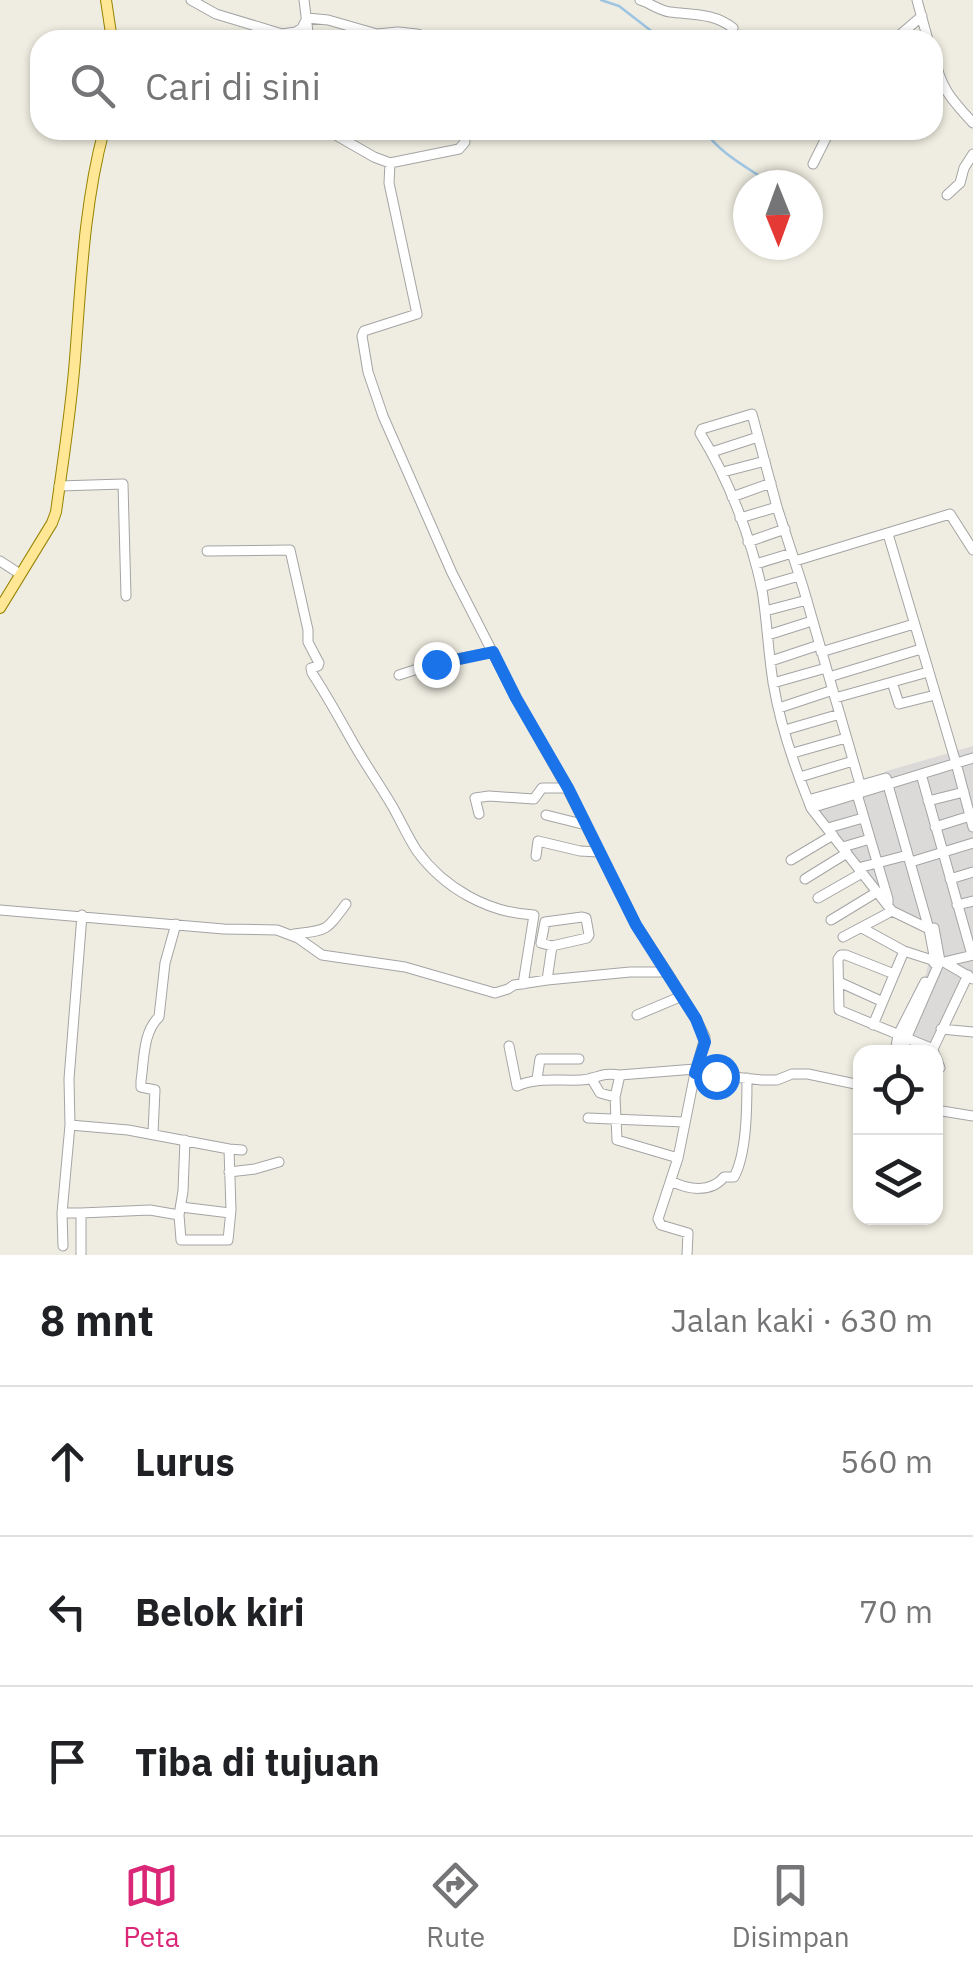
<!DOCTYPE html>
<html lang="id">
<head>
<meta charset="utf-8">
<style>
  :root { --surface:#fff; --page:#f6f6f6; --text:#202124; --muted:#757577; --line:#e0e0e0; --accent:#db2777 }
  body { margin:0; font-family:"IBM Plex Sans",sans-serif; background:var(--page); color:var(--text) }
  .controls { position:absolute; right:30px; bottom:30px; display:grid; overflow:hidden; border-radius:20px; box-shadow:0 2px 8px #0004 }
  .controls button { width:90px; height:90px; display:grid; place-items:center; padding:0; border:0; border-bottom:2px solid var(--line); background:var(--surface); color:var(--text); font:50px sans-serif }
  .compass { position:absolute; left:733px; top:170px; width:90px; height:90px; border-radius:50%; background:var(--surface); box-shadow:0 2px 8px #0004; rotate:179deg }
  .stop { position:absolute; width:30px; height:30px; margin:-22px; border:8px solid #1a73e8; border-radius:50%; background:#fff }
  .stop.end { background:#1a73e8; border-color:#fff; box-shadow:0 2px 10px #0008 }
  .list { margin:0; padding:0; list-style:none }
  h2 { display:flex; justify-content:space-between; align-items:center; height:130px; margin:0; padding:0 40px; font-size:42px }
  h2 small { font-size:32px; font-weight:400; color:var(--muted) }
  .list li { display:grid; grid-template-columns:65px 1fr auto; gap:30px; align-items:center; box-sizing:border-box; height:150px; padding:0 40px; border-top:2px solid var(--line) }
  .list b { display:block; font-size:38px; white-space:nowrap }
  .list em { font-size:32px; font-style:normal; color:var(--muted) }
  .icon { flex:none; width:55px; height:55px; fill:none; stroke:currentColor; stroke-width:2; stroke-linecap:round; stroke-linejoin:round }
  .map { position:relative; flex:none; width:973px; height:1255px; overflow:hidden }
  .search { position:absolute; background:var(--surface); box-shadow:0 2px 8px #0004; left:30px; right:30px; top:30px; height:110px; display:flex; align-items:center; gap:25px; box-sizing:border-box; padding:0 35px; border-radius:30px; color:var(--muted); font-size:38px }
  .sheet { height:580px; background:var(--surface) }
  nav { display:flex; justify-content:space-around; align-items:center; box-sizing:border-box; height:140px; border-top:2px solid var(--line); background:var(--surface); font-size:28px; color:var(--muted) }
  nav a { display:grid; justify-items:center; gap:5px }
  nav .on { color:var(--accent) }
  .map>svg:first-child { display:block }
  .residential { fill:#dbdad9 }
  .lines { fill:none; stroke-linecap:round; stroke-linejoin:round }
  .stream { stroke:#9dc4e1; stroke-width:2.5 }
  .minor-casing { stroke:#a4a4a4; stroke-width:11 }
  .major-casing { stroke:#958300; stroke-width:12 }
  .minor { stroke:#fff; stroke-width:9 }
  .major { stroke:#ffe796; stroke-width:10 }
  .route { stroke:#1a73e8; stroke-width:12 }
</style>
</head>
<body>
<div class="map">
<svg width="973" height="1255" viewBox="0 0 973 1255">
  <rect width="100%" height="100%" fill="#efede1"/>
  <path class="residential" d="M973,746V979L970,977L933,1052L908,1040L929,962L925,927L894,914L816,812L817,806L887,771Z"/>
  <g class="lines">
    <path class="stream" d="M601,0L619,6L663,40
      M704,130C721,155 749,168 773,185"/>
    <defs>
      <path id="minor" d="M191,0L216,14L282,34L296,32L302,28L307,18
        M304,0L309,40
        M640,0C650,3 660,11 670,12C693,15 714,13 733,28L726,40
        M917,0L928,40
        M307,18L328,20L377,34L398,32L417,34L436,40
        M894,40L922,16
        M933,53C941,88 949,97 973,123
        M334,134L374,157L390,163L459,149L465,142L463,130
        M390,163L389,183L417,314L364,331L362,336L368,372L383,416L452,573L516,698L567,788L636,925L667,972
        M813,164L830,130
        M947,195L960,183L964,168L973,154
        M712,452L758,437
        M723,472L765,461
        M59,486L123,484L126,596
        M732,497L771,483
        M740,518L777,507
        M888,534L956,763L973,827
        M748,542L785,529
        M207,551L290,550L308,630V642L319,663L318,666L311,668L312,673C326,694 338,716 351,739C363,761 378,782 391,804C400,819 407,836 417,851C444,888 488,913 534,915L523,984
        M0,561L20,574
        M795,561L950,514L973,550
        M756,564L792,553
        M761,587L799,576
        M765,611L807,600
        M768,635L812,621
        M821,652L914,624
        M771,661L819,645
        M399,675L436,663L493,652
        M829,677L921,649
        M892,682L899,704L935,695
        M773,683L826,668
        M835,698L928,672
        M779,708L833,690
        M785,730L840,714
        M793,753L846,738
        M921,774L972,955
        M800,777L853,761
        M860,784L803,587L777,507L752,414L702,429L700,433C728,478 751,537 762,590C767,620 768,651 773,682C779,719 794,765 808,800L886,778L929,929L935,961L944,962L973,979
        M857,794L888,899V906
        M808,800L811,808L892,911L929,929
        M928,801L964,792
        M811,808L973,758
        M479,814L475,798L489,796L534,799L542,788H567
        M546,815L586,825
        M935,827L970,816
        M828,828L863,818
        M843,847L870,839
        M536,856L538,841L580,851L599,852
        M791,860L833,835
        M914,861L973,843
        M858,868L908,855
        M805,879L847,853
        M950,879L973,872
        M818,898L862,873
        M957,905L973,901
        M0,910L224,929L277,930L298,938L322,955L405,967L495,993L508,989L514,985L547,980L630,972H667L696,1019L705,1037L695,1073L762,1080H777L792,1074H808L860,1085
        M831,920L877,892
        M862,928L904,951L935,961L934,963
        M294,934C328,930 325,932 346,904
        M843,937L892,911
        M944,962L973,955
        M894,974L846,955H841L838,959L839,1010L933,1049
        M547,980L552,946L587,938L589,935L586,918L582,917L545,922L541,943L552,946
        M839,982L881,1001
        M637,1015L682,996
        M873,1025L904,951
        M941,1029L973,1032
        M509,1046L517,1086C538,1077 558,1081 581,1080C598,1079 599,1072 620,1075
        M895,1052L898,1035L925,982
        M903,1052L906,1039L940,961L934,928
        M934,1052L933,1049L968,975
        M936,1057L940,1068
        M591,1078L600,1093L615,1097
        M537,1079L540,1059H579
        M936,1110L973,1116
        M588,1118L684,1122
        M70,1125L128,1130L229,1149L242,1150
        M153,1133L155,1090L141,1087V1081C144,1061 143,1031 159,1017L165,963L176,924
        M678,1158L617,1140L615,1097L620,1075L695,1069
        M229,1172L255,1169L279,1162
        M671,1181C688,1190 711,1193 724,1177H734C747,1153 747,1106 747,1078
        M181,1207L230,1213
        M62,1213L63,1246
        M81,1213L150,1210L179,1215L183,1191L185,1140
        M179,1215L181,1240H228L231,1210L229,1149
        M81,1255V1213H62L70,1125L69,1079L82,915
        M687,1255L688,1233L661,1225L658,1219L678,1158L695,1073"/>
      <path id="major" d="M106,0L112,40
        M0,608L52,523L56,512C63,461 71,411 75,359C81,283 84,204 104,130"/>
    </defs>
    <use href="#minor" class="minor-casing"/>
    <use href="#major" class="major-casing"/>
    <use href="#minor" class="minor"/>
    <use href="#major" class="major"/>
  </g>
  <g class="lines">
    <path class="route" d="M436,664L493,652L516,698L568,788L636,925L696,1019L705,1042L695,1073L716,1076"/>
  </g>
</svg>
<div class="controls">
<button><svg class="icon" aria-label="locate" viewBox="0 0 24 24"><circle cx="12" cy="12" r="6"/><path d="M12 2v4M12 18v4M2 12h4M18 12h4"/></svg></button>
<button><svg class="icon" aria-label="layers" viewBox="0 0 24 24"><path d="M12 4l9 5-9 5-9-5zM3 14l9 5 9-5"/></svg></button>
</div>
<svg class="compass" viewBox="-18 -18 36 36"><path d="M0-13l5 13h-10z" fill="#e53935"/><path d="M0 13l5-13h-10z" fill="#757577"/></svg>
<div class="stop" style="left:716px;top:1076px"></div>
<div class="stop end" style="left:436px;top:664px"></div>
<div class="search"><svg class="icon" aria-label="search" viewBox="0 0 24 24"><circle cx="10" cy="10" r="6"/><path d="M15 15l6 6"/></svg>Cari di sini</div>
</div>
<section class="sheet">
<h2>8 mnt<small>Jalan kaki · 630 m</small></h2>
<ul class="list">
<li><svg class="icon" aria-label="ahead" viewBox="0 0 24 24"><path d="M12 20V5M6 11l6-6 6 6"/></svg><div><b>Lurus</b></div><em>560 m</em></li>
<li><svg class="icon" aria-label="left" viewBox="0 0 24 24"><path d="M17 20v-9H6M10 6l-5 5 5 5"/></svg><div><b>Belok kiri</b></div><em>70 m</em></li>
<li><svg class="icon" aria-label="arrive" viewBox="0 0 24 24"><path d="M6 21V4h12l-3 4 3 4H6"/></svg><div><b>Tiba di tujuan</b></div></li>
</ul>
</section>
<nav>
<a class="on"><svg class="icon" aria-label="map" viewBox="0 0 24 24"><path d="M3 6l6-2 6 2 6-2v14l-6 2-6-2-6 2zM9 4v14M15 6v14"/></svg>Peta</a>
<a><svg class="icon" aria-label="directions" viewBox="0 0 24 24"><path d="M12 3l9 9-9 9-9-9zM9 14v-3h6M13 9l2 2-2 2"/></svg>Rute</a>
<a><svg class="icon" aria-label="saved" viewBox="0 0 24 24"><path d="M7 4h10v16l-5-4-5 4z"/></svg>Disimpan</a>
</nav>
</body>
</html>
